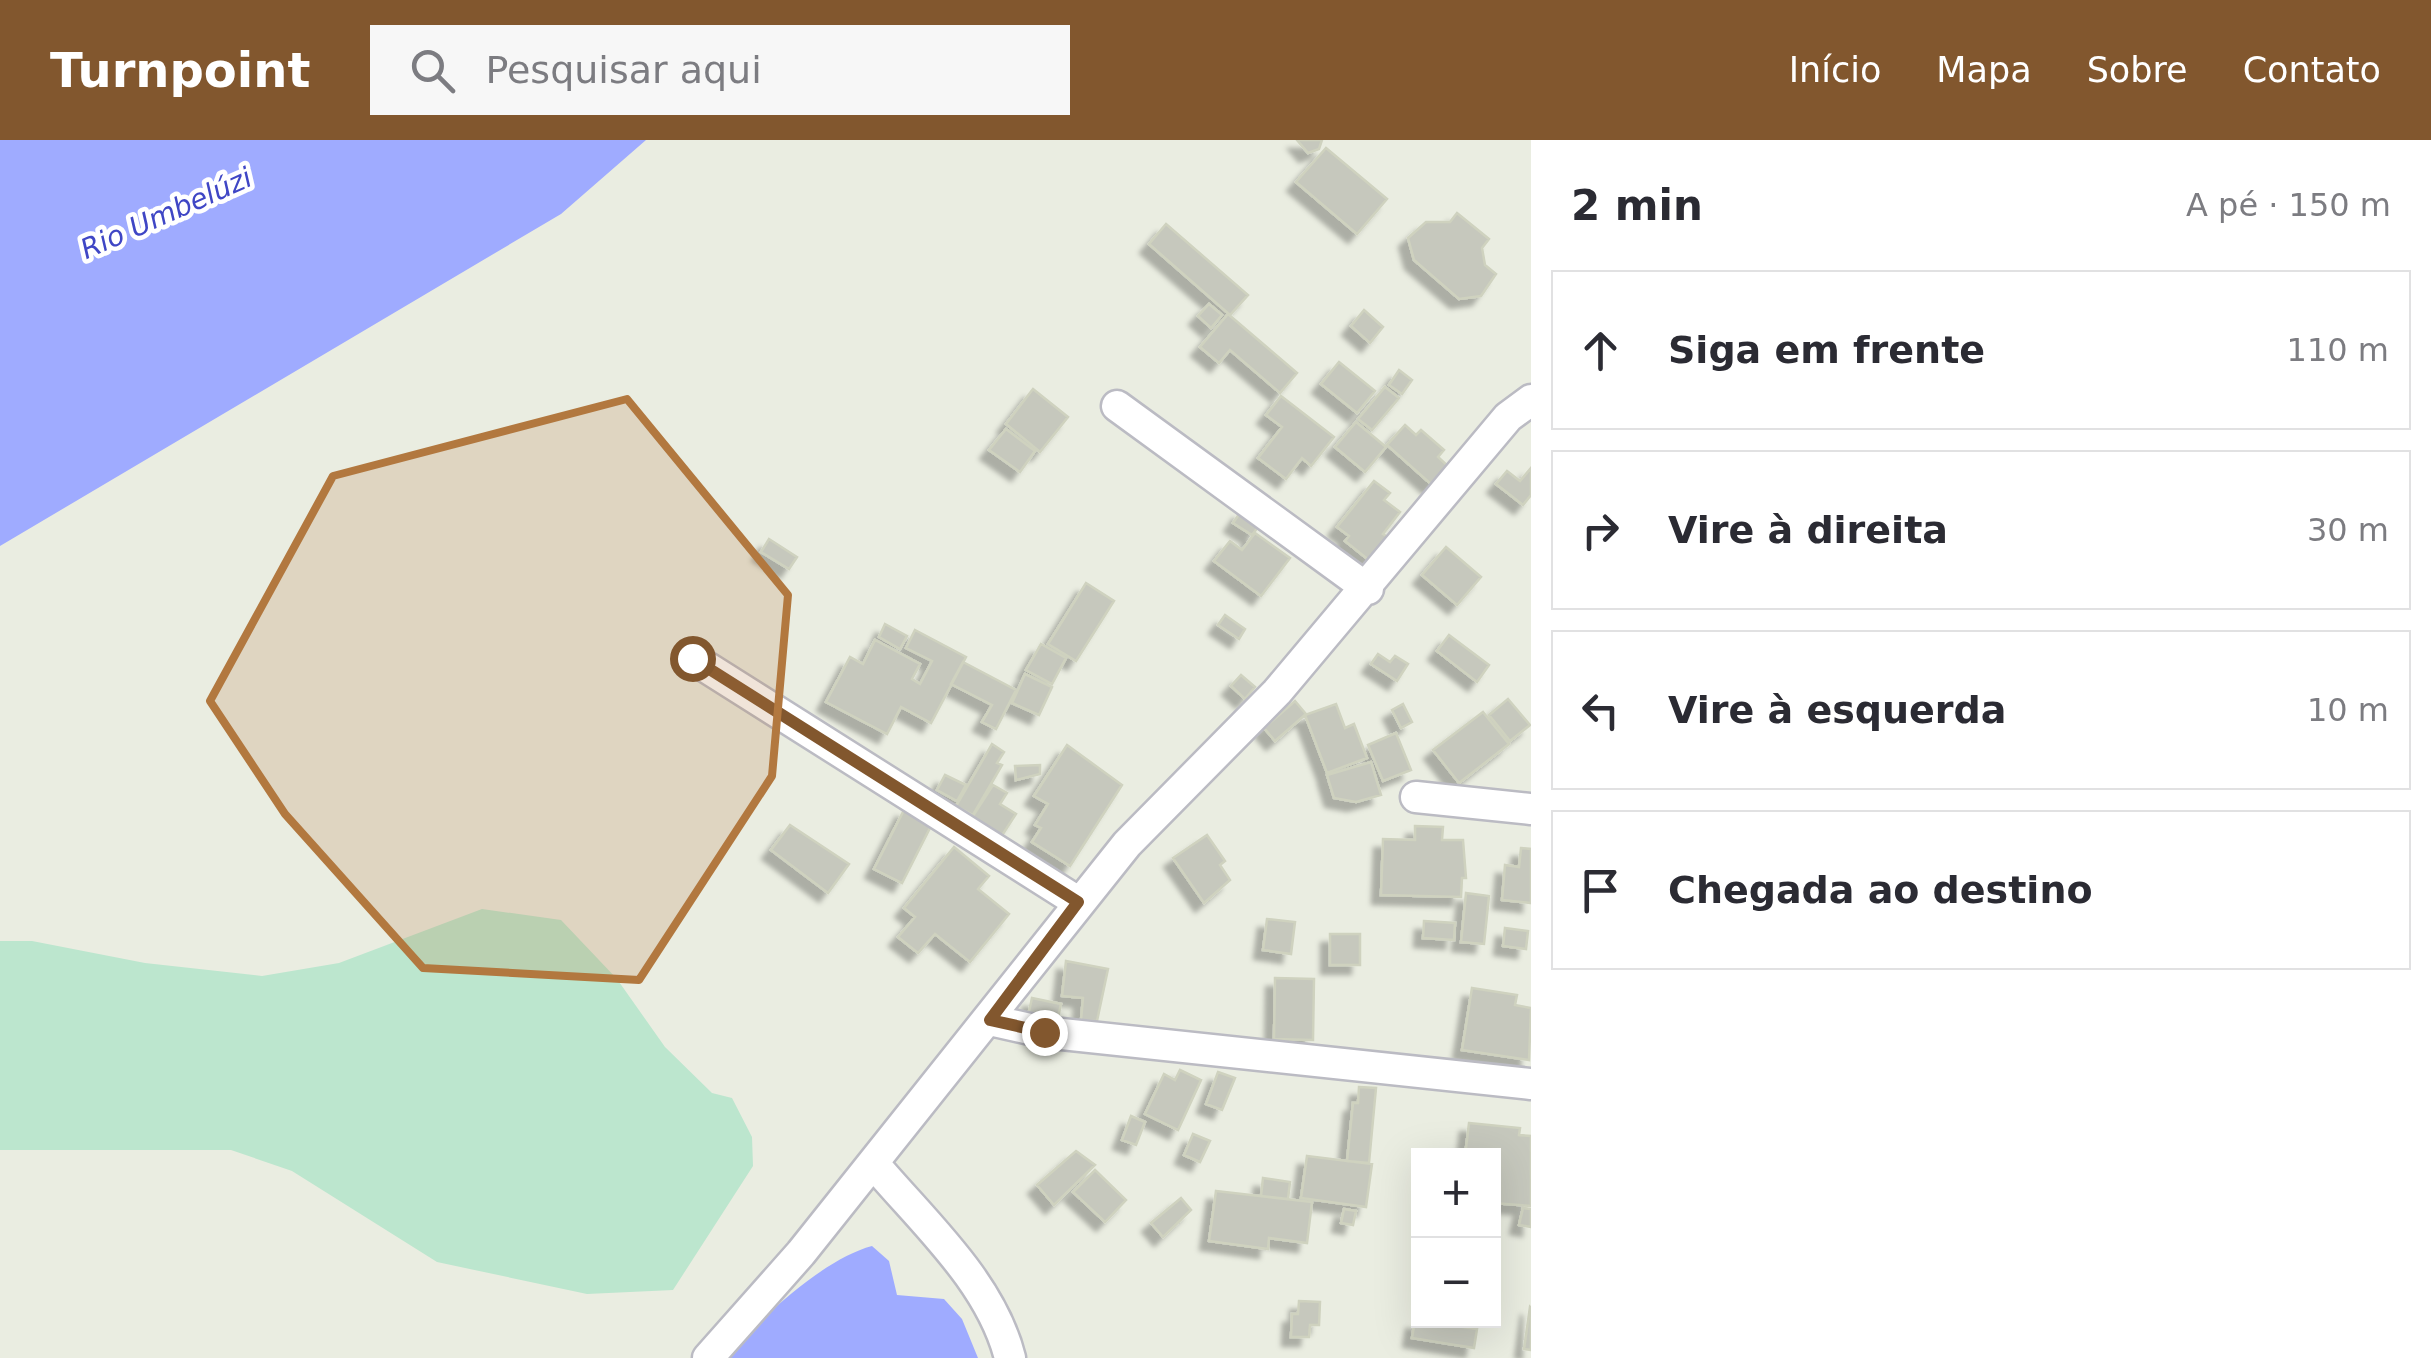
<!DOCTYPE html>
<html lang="pt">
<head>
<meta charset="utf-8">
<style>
  :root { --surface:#fff; --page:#f7f7f7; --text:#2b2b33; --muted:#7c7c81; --line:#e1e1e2; --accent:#82572e }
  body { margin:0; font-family:"DejaVu Sans",sans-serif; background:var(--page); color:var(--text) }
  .controls { position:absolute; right:30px; bottom:30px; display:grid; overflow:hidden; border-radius:0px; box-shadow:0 10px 40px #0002 }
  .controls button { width:90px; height:90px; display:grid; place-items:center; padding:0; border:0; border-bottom:2px solid var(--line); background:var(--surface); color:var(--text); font:50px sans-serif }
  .stop { position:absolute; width:30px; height:30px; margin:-22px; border:8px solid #82572e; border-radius:50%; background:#fff }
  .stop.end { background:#82572e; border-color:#fff; box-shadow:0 2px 10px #0008 }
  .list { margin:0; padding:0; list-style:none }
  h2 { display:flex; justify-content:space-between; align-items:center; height:130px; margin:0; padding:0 40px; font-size:42px }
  h2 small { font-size:32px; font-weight:400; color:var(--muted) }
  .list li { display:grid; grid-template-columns:65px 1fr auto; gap:30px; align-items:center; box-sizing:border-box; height:160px; margin:0 20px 20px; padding:0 20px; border:2px solid var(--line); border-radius:0px }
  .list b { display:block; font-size:38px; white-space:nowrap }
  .list em { font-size:32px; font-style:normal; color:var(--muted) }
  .icon { flex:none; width:55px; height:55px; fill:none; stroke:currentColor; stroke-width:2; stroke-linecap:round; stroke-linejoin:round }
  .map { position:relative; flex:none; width:1531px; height:1218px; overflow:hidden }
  header { display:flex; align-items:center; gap:60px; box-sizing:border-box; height:140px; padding:0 50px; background:var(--accent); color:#fff }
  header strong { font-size:48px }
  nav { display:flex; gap:55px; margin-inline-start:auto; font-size:35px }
  .search { width:700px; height:90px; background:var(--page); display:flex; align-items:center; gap:25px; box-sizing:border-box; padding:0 35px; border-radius:0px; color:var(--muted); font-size:38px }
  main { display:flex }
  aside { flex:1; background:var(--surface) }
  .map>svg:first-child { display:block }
  .green { fill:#bce6ce }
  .water { fill:#9fabff }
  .building { fill:#c6c8bd; stroke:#cfd2bf; stroke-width:2.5; filter:url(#shadow) }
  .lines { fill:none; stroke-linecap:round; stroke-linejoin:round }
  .street-casing { stroke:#bbbbc3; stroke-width:35 }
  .street { stroke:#fff; stroke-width:30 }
  .route { stroke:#82572e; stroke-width:12 }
  .marked { fill:#b2783f; fill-opacity:0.2; stroke:#b2783f; stroke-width:8; stroke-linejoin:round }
  .labels { text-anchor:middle; stroke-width:9; stroke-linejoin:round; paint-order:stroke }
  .water-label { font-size:28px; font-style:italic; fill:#3f46c5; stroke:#fff }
</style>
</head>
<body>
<header>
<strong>Turnpoint</strong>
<div class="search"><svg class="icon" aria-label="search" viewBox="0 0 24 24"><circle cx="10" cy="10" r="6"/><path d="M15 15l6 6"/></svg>Pesquisar aqui</div>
<nav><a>Início</a><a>Mapa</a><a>Sobre</a><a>Contato</a></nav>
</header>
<main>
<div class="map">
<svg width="1531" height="1218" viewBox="0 0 1531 1218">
  <defs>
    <filter id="shadow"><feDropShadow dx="-9" dy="9" stdDeviation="2.5" flood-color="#0004"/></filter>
  </defs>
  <rect width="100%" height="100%" fill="#eaede1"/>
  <path class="green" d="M482,769L561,780L617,839L665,907L712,953L732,958L752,997L753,1026L673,1150L587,1154L437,1122L292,1031L231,1010H0V801H32L145,823L262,836L339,823Z"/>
  <path class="water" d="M0,0H646L561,74L0,406Z
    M872,1106L889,1121L897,1155L944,1159L962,1179L978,1218H726C759,1179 823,1119 872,1106Z"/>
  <path class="building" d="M1297,0H1322L1319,9L1308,13Z
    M1326,8L1387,59L1357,94L1296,42Z
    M1457,73L1489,99L1482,108L1485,125L1496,134L1481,156L1459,159L1414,120L1408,98L1426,82H1450Z
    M1166,84L1248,155L1230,175L1149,104Z
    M1209,164L1222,175L1211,188L1198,176Z
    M1364,170L1383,187L1370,203L1351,186Z
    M1228,174L1297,233L1280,253L1230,210L1219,223L1200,207Z
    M1339,222L1375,251L1357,273L1321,244Z
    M1399,230L1412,240L1402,254L1389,245Z
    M1385,247L1399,258L1372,290L1358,279Z
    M1033,249L1068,277L1040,312L1006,284Z
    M1281,256L1334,297L1311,326L1302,318L1286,339L1258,318L1282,287L1266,275Z
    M1356,282L1386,307L1365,332L1335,307Z
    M1405,285L1416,295L1421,290L1444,310L1438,317L1449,327L1432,345L1387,305Z
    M1006,289L1035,311L1020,332L989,310Z
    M1531,328V355L1523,365L1496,344L1507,331L1520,341Z
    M1374,341L1390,353L1384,360L1400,372L1383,394L1389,398L1370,421L1345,401L1349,396L1337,387Z
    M1242,370L1261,383L1252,395L1233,383Z
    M1255,393L1290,418L1261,456L1214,421L1230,401L1242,410Z
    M769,399L797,417L789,429L761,412Z
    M1446,407L1481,437L1457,465L1422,435Z
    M1086,443L1114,461L1076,521L1048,504Z
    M1225,475L1245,489L1239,499L1218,485Z
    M885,484L907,496L900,509L879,497Z
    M915,490L966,517L931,583L901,567L887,594L826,562L850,517L863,524L875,500L920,524L912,539L920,544L932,521L906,508Z
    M1449,495L1489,525L1477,542L1437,511Z
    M1041,504L1066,518L1052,544L1026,530Z
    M1378,514L1390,522L1395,516L1408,524L1397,541L1371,524Z
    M963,522L1016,550L996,589L982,582L992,565L951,544Z
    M1025,534L1052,547L1039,575L1012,563Z
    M1241,535L1255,547L1245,559L1231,546Z
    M1508,559L1530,585L1510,601L1489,575Z
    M1295,561L1306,574L1275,601L1264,588Z
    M1336,564L1345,588L1354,584L1367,618L1327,633L1305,575Z
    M1403,564L1412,582L1401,588L1392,570Z
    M1483,572L1509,604L1459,643L1433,610Z
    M1396,593L1411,630L1383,641L1368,605Z
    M992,604L1004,612L997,623L1002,625L973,675L956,666Z
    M1067,605L1122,645L1070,726L1032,702L1041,688L1035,685L1048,664L1034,656Z
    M1371,622L1381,655L1356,662L1334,658L1327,635Z
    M1040,625V634L1016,640L1015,626Z
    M945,635L966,645L957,661L937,650Z
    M993,645L1007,653L1000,664L1016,674L1001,697L971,679Z
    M905,668L933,682L902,743L874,729Z
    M790,685L849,724L828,753L771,710Z
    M1415,686L1443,687L1442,700H1463L1466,738H1462L1461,757L1381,755L1383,699L1415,700Z
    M1207,695L1225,721L1220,725L1230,740L1204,763L1173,718Z
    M954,707L989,736L978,749L1009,774L970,822L935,794L918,813L898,797L915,777L904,768Z
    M1521,708L1531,709V763L1502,760L1505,725L1519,727Z
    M1466,753L1489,756L1484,804L1461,802Z
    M1267,779L1295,782L1291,814L1263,810Z
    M1424,781L1455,783L1454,800L1423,798Z
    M1505,788L1528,791L1526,809L1503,806Z
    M1330,794H1360V825H1330Z
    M1066,821L1108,829L1097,881L1081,880L1083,858L1062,856Z
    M1275,838L1314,839L1313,900L1274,899Z
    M1472,848L1517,855L1515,865L1531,868L1529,920L1462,910Z
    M1032,858L1061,864L1057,882L1028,876Z
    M1180,930L1201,940L1178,990L1145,974L1164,934L1175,940Z
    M1218,932L1235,938L1222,970L1206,964Z
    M1359,947L1376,948L1369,1023L1347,1021L1353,963H1358Z
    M1131,976L1145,982L1136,1005L1122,1000Z
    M1469,983L1520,988L1519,995L1531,996V1066L1494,1063V1016H1465Z
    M1193,994L1210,1001L1200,1022L1184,1015Z
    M1076,1011L1095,1025L1054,1065L1037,1045Z
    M1307,1016L1372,1024L1366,1067L1301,1058Z
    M1095,1030L1126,1060L1105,1082L1073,1052Z
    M1263,1038L1290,1042L1288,1059L1261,1056Z
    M1216,1051L1312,1062L1307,1103L1269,1098L1268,1109L1209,1101Z
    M1181,1058L1191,1070L1163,1097L1151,1083Z
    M1523,1068L1531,1069V1087L1519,1085Z
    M1344,1069L1356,1071L1353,1085L1341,1083Z
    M1299,1161L1320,1162L1319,1185H1310L1309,1197H1291L1292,1174H1298Z
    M1530,1167L1531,1168V1210L1524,1209Z
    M1415,1180L1477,1189L1474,1208L1412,1198Z"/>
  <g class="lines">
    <defs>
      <path id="street" d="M1117,266L1368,449
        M692,518L1078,762
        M1416,657L1531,669
        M990,880L1043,892L1531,944
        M874,1024C923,1082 991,1142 1010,1218
        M708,1218L801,1113L1127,704L1277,552L1508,277L1531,260"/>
    </defs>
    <use href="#street" class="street-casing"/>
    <use href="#street" class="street"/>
  </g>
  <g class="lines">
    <path class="route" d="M692,518L1078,762L990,880L1044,892"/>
  </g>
  <path class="marked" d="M627,259L788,455L772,636L639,840L423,828L285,674L210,561L333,336Z"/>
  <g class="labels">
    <g class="water-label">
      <text transform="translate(166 73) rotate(-24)" y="10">Rio Umbelúzi</text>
    </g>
  </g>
</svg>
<div class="controls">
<button>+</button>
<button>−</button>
</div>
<div class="stop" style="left:692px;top:518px"></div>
<div class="stop end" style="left:1044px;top:892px"></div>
</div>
<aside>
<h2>2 min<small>A pé · 150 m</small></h2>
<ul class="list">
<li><svg class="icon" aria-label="ahead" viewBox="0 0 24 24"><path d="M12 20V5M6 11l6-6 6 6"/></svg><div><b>Siga em frente</b></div><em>110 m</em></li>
<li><svg class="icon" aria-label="right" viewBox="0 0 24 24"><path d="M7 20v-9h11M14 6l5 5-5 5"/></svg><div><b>Vire à direita</b></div><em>30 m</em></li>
<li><svg class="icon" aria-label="left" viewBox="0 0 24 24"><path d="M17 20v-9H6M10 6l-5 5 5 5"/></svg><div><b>Vire à esquerda</b></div><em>10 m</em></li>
<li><svg class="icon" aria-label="arrive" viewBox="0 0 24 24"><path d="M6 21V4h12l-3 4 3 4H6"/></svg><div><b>Chegada ao destino</b></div></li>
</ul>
</aside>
</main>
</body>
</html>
